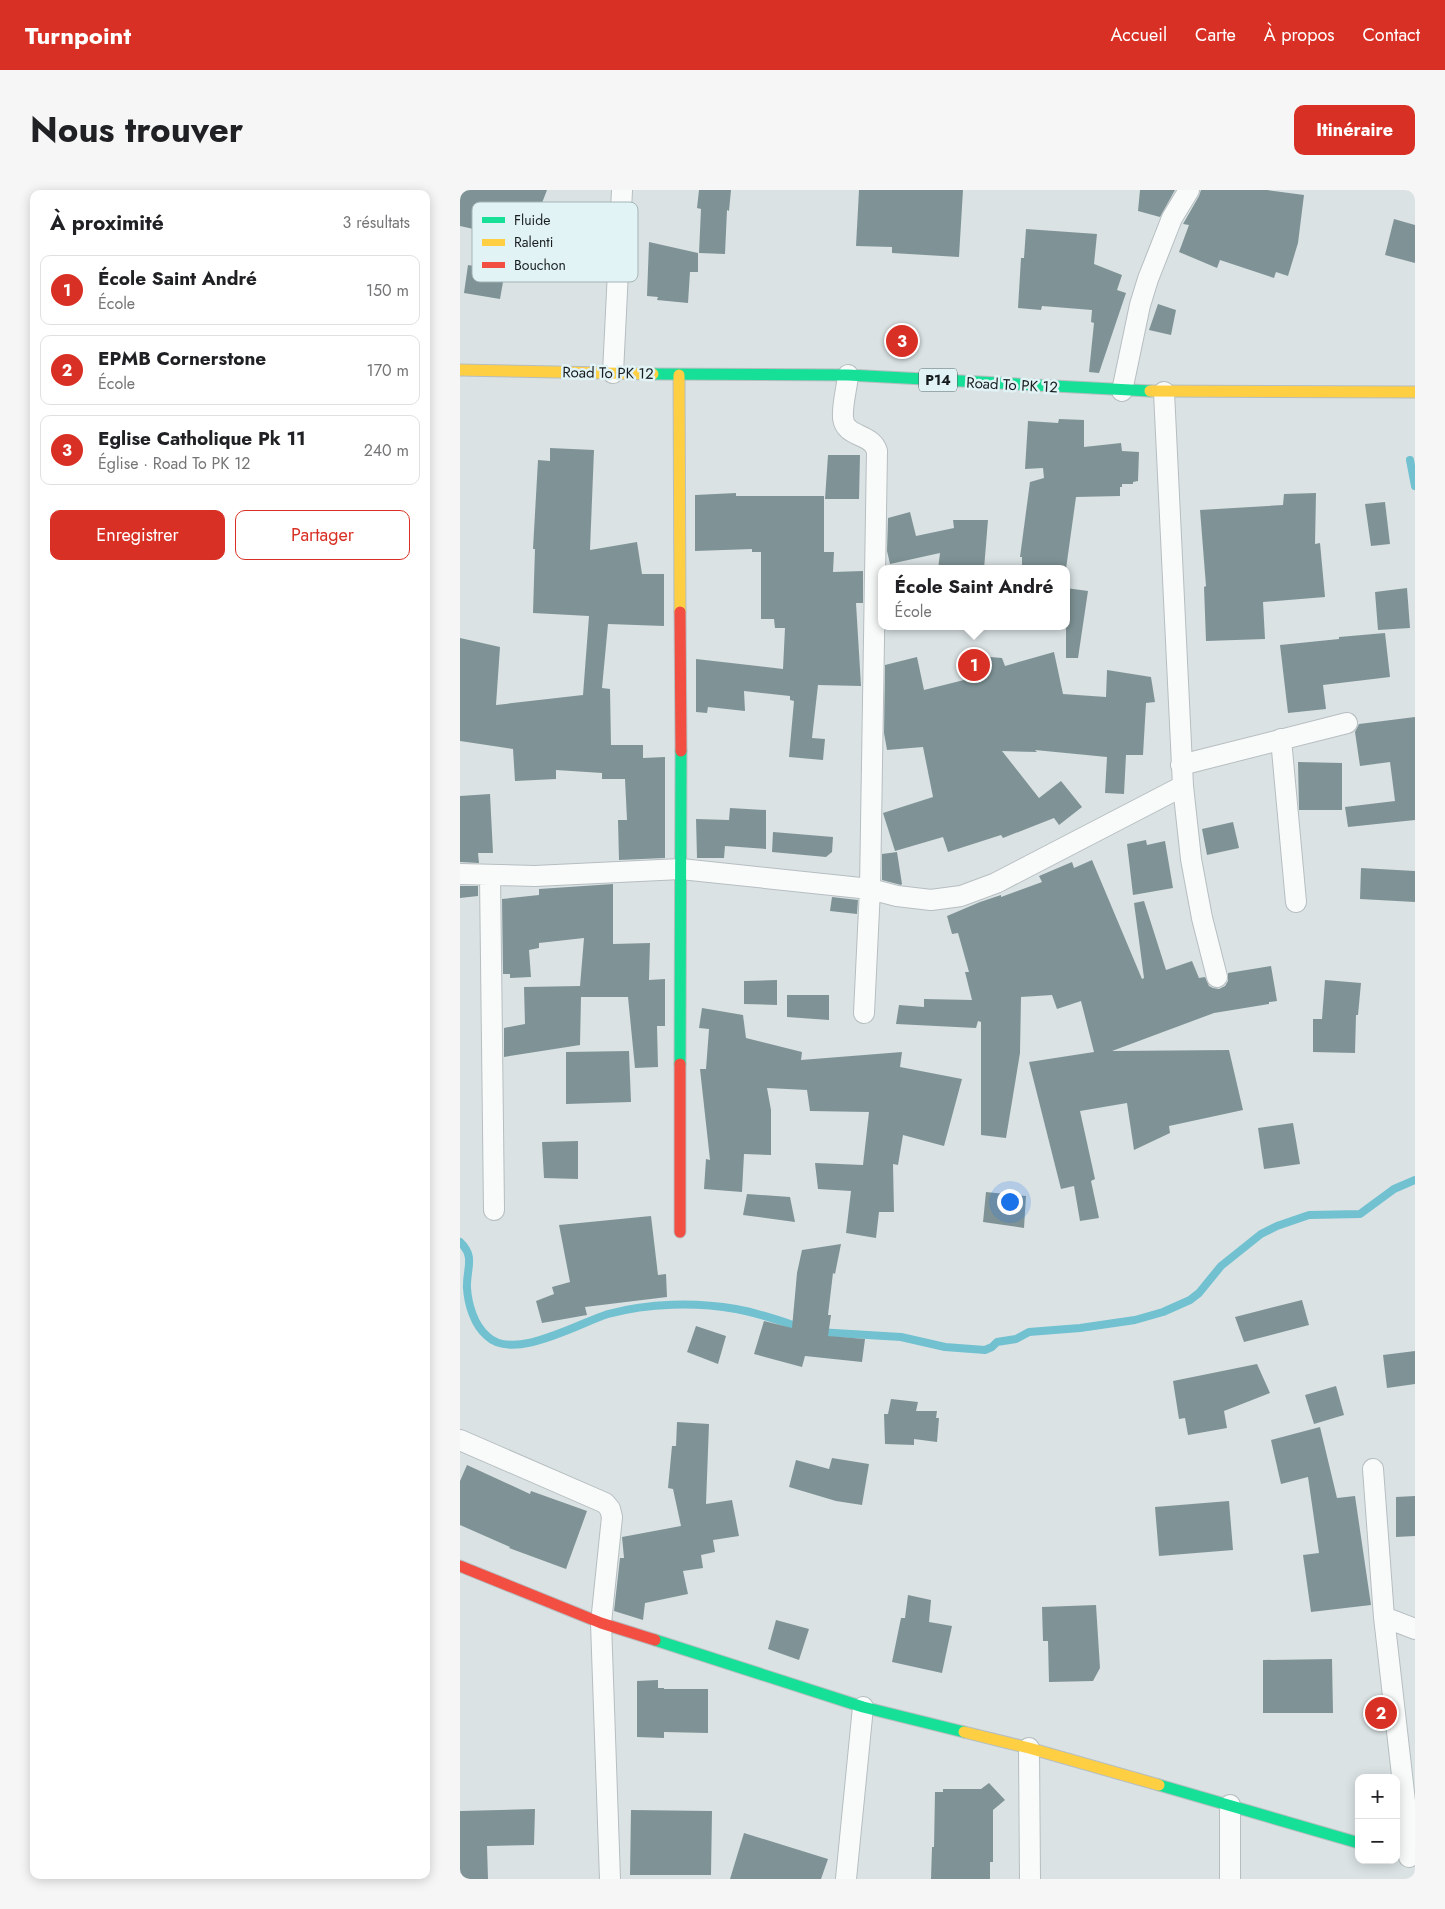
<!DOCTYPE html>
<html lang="fr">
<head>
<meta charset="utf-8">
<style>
  :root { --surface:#fff; --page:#f6f6f6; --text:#202124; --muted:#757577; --line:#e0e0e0; --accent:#d93025 }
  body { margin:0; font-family:Jost,sans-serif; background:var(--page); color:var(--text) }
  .controls { position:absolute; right:15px; bottom:15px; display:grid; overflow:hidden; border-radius:10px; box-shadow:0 2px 12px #0003 }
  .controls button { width:45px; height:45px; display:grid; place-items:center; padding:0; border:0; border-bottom:1px solid var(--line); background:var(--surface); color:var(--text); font:25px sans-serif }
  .you { position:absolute; left:549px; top:1011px; width:18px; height:18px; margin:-12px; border:4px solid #fff; border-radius:50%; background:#1a73e8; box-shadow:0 0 0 8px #1a73e833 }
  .badge { display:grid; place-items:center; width:32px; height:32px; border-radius:50%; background:var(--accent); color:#fff; font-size:16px; font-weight:700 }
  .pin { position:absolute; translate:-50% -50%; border:2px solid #fff; box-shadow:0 1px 5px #0006 }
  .popup { position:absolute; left:418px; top:375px; width:192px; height:65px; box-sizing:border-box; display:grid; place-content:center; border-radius:10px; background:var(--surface); filter:drop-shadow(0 1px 4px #0005); font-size:16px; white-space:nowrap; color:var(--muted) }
  .popup b { font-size:19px; color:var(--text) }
  .popup::after { content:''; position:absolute; left:50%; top:100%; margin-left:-10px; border:10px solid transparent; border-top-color:var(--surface) }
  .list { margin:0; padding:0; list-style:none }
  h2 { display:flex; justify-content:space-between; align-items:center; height:65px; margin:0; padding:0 20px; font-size:21px }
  h2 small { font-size:16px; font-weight:400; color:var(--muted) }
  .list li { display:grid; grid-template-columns:32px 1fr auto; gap:15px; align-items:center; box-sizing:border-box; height:70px; margin:0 10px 10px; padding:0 10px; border:1px solid var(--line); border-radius:10px }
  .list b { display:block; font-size:19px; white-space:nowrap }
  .list p { margin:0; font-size:16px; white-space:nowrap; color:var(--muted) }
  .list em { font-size:16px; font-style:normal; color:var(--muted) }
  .actions { display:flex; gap:10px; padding:15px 20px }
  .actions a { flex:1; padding:11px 0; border:1px solid var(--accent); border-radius:10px; text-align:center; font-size:18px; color:var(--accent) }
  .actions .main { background:var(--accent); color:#fff }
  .map { position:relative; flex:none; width:955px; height:1689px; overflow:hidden; border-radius:10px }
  header { display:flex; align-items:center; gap:30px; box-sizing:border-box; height:70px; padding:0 25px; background:var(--accent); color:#fff }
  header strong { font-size:24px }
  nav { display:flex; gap:28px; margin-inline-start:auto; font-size:18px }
  .intro { display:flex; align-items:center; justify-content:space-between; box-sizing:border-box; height:120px; padding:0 30px }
  h1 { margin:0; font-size:35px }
  .button { padding:12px 22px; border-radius:10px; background:var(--accent); color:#fff; font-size:18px; font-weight:700 }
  main { display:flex; gap:30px; padding:0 30px }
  aside { flex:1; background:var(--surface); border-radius:10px; box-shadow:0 2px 12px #0003 }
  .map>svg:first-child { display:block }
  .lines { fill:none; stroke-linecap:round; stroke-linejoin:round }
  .stream { stroke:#71c1d0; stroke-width:8 }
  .building { fill:#7f9396 }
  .street-casing { stroke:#b7bec0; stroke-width:22 }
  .fast-casing { stroke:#b7bec0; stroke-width:13 }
  .slow-casing { stroke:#b7bec0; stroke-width:13 }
  .jam-casing { stroke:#b7bec0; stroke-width:13 }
  .street { stroke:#f9fbfb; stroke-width:20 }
  .fast { stroke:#16e098; stroke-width:11 }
  .slow { stroke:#ffcf43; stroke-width:11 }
  .jam { stroke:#f24e42; stroke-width:11 }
  .labels { text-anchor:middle; stroke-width:5; stroke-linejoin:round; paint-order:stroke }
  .shield { fill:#e2f3f6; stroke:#545d5f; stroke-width:1 }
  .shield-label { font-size:14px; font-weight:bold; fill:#171d1e }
  .street-label { font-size:15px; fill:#171d1e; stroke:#e2f3f6 }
  .key { fill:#e2f3f6; stroke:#a5b3b5; stroke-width:1 }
  .key-label { font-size:14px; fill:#171d1e }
</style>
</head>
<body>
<header>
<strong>Turnpoint</strong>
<nav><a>Accueil</a><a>Carte</a><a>À propos</a><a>Contact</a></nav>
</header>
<div class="intro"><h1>Nous trouver</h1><a class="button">Itinéraire</a></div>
<main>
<aside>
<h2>À proximité<small>3 résultats</small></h2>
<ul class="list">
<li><span class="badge">1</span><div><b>École Saint André</b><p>École</p></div><em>150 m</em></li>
<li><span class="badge">2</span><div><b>EPMB Cornerstone</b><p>École</p></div><em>170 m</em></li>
<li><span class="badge">3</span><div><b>Eglise Catholique Pk 11</b><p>Église · Road To PK 12</p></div><em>240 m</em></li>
</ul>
<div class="actions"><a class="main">Enregistrer</a><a>Partager</a></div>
</aside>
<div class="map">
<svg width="955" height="1689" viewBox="0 0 955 1689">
  <rect width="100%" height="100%" fill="#dae2e4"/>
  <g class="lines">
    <path class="stream" d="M950,270L955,296
      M0,1052C16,1067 6,1079 7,1098C8,1114 14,1135 27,1146C53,1172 119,1133 148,1124C189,1113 235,1112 276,1119C299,1123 321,1131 342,1138
      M358,1142L441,1147L485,1157L525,1160L532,1157L537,1152L556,1149L569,1142L620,1138L675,1130L703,1122L730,1110L739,1103L761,1076L801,1044L817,1036L849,1025L900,1024L934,999L955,990"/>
  </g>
  <path class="building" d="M0,0H87L82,13L146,23L143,45L68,35L66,45L19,33L18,40L0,36Z
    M239,0H271L269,21L267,20L265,64L239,63L241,19L237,18Z
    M399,0H503L499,67L432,63V57L396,56Z
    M680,0H715L700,27L678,21Z
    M741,0H807L844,5L838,53L828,86L816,82L814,88L760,70L757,78L719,62L729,35L723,34L739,6Z
    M934,29L955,35V73L925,65Z
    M566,39L637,44L634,74L662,85L657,100L666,103L639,183L629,182L634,133L631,132L632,120L582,116L581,120L558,118L561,68H564Z
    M189,52L238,63V82H230L228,113L197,110L198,107L187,106Z
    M8,75L45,81L40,109L4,103Z
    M698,114L716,120L711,145L689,140Z
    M599,229L624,230V257L661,253L662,261L679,262L678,291L673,292V294H662V297H660V306L616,307L606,379H562V367H560L570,292L584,288L583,278L565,279L568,231L598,233Z
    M90,258L134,260L130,360L177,352L182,384H204V436L148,434L142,498L150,499L151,555H183V568L205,567V668L159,670L158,630H167L165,589H142V583L96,580V589L55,591L53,559L0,551V448L40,457L36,515L123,505L129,426L73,423L75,359H73L78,270L90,271Z
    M368,265H400L399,309H365Z
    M276,303V306H364V362H374L373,382L403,381V413H396L401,496L358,495L352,548L365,549L363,570L329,567L334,511L330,510V506L284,501L285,521L248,517L247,523L236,522V469L323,479L325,438H315L314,429H301V362H292V359L235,361V305Z
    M856,303L855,354L860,353L865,407L803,412L805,449L746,451L744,397L746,396L740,320L823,315L824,304Z
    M925,312L930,354L911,356L905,314Z
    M450,322L456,346L494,338L493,330H528L524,379H478L480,363L430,374L427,361L428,328Z
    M606,398L628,401L618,468H606Z
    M947,398L950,438L918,440L915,402Z
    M925,443L930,487L863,495L866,519L828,523L820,455L879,449V447Z
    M594,462L603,504L646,507L647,480L691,487L695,512L686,513L683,565H666L664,604L645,603L647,567L575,560L577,562L542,561L579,608L601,591L622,617L599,635L594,628L543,648L541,645L488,662L483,647L435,661L423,623L473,607L463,557L427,560L424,543L425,475L457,467L464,500L524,485L519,466L542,468L545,476Z
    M955,527V630L888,637L885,617L935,611L930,572L900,576L895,542L899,534Z
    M838,572L882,573V620H839Z
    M30,604L33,663H18L19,673L0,672V606Z
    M270,618L306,620V659L265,656L264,668H237L236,629L269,630Z
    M773,632L779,658L747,665L742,639Z
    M313,642L373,647L372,662L366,667L312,662Z
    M686,650L687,655L705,651L713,698L673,705L667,654Z
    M437,662L442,694L441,695L422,690V664Z
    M632,670L682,789L684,788L674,713L684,711L706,780L732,771L739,788L745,787L749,796L753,798L759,799L765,796L768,791V783L811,776L817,811L809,812V814L754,823L652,861L769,860L783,920L709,936L710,943L674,960L667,913L620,921L635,989L631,991L639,1028L620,1031L614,996L601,999L569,872L634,862L621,811L597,819L592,805L561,807L560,863L546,948L521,945V832L518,831L516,838L436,834L439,815L464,817V809L512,810L505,782H509L498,743L492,744L487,726L520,712L541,705V707L582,692L579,686L612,672L614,678Z
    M901,678L955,681V712L900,709Z
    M153,694V754L190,753L189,790L205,789V836H197L198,877L175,878L168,807H121L120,855L44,867V838L65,834L64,797L120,796L124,748L79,753V758L69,760L71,787L50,788V784H43L42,709L79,705V699Z
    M0,696H18V706L0,708Z
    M372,707L398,710L397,724L370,721Z
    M317,790V815L284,814V791Z
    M865,790L901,793L898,825H896L895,863L853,862V829H862Z
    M327,805H369V830L327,827Z
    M242,818L283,825L286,848L342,862L341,870L442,862L440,877L502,889L484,956L443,945L438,975L433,974L434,1022H419L416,1048L386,1043L391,1001L358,999L355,973L403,975L409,922L350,921L347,900L307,898L311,920V965L284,964L282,1002L244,999L246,969L250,970L240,879H246L249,839L239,838Z
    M169,861L171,912L106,914V862Z
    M833,933L840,974L804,979L798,938Z
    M118,951V989L84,988L82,952Z
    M526,1002L566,1006L564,1038L523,1032Z
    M287,1004L330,1007L335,1032L283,1025Z
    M191,1026L198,1085L206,1084L207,1107L125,1117L127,1125L82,1133L76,1111L94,1104L92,1097L110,1092L99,1035Z
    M381,1054L375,1084L373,1083L368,1125H371L368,1146L405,1149L402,1172L345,1166L342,1177L294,1164L304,1131L332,1138L337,1083L342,1060Z
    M842,1110L849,1135L784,1152L775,1127Z
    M236,1136L266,1146L258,1174L227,1162Z
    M955,1161V1194L927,1198L923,1165Z
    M797,1174L810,1203L764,1221L767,1238L728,1245L725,1228L719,1229L713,1191Z
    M876,1196L884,1225L854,1234L845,1205Z
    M431,1209L458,1212L456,1221H477L476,1228H479L477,1252L454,1249V1255L425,1254L424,1224H428Z
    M217,1232L249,1234L246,1314L272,1310L279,1346L253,1350L255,1362L241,1365L243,1378L223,1381L228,1404L185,1413L183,1430L154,1421L160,1368H164L162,1347L221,1336L213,1299L208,1298L212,1256H216Z
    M860,1237L877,1308L895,1306L911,1415L851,1422L843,1365L859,1363L848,1287L821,1294L811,1250Z
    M372,1268L409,1274L402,1315L376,1311L329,1297L336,1270L369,1279Z
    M7,1275L70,1304L71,1301L127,1321L106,1379L49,1358L50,1357L0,1335V1291Z
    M955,1306V1346L936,1347V1307Z
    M769,1311L773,1360L699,1366L695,1317Z
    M448,1405L471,1410L469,1432L492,1436L482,1483L432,1472L441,1428H445Z
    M636,1415L640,1478L633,1491L589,1492L588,1451H583L582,1417Z
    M316,1430L349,1439L339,1470L308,1459Z
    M872,1469L873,1523H803V1470Z
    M198,1490V1498H204V1499H248V1543L204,1542V1548L177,1547V1491Z
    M529,1593L545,1610L533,1620V1672H530V1689H471L472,1657H474L475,1602H483V1599H521Z
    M75,1619L74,1655L27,1656L28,1689H0V1621Z
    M171,1620L252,1621L251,1685H170Z
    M284,1643L368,1669L361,1689H270Z"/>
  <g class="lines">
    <defs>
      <path id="street" d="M153,183L162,0
        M388,185C387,198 382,214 383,228C385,248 412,243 417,261L410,699L404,823
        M662,201L680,115L688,89L712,28L729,0
        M704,202L723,596L731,669L742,728L757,787
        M821,549L836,712
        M721,575L887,533
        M0,684L75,686L221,679L410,699L437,706L471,710L501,706L536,693L723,596
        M30,686L34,1020
        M0,1250L145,1313L150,1319L152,1327L141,1433L150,1689
        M913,1279L924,1427L947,1629L949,1667
        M924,1427L955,1439
        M569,1558L570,1689
        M770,1615V1689
        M386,1689L403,1517"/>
      <path id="fast" d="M193,184L388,185L690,201
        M220,874L221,561
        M195,1450L403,1517L504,1542
        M699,1595L899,1653"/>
      <path id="slow" d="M0,180L193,184
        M219,185L220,422
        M690,201L955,202
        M504,1542L569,1558L699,1595"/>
      <path id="jam" d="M220,422L221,561
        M220,1042V874
        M0,1376L141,1433L195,1450"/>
    </defs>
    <use href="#street" class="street-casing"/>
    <use href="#fast" class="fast-casing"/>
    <use href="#slow" class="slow-casing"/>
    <use href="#jam" class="jam-casing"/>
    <use href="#street" class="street"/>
    <use href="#fast" class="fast"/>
    <use href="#slow" class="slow"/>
    <use href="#jam" class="jam"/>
  </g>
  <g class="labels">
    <rect class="shield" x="459" y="178.5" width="38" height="23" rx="4"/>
    <g class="shield-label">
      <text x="478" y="195">P14</text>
    </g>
    <g class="street-label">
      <text transform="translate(148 183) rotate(1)" y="5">Road To PK 12</text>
      <text transform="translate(552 195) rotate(3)" y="5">Road To PK 12</text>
    </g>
  </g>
  <rect x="12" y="12" width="166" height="80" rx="8" class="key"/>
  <rect x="22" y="27" width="23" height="6" fill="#16e098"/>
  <rect x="22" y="49" width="23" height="7" fill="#ffcf43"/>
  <rect x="22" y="72" width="23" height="6" fill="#f24e42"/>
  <g class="key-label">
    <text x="54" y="35">Fluide</text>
    <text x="54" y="57">Ralenti</text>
    <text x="54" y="80">Bouchon</text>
  </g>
</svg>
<div class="controls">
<button>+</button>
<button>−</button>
</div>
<div class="you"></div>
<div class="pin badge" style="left:514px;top:475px">1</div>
<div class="popup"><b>École Saint André</b>École</div>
<div class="pin badge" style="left:921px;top:1523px">2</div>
<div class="pin badge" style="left:442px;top:151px">3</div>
</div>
</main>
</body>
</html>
